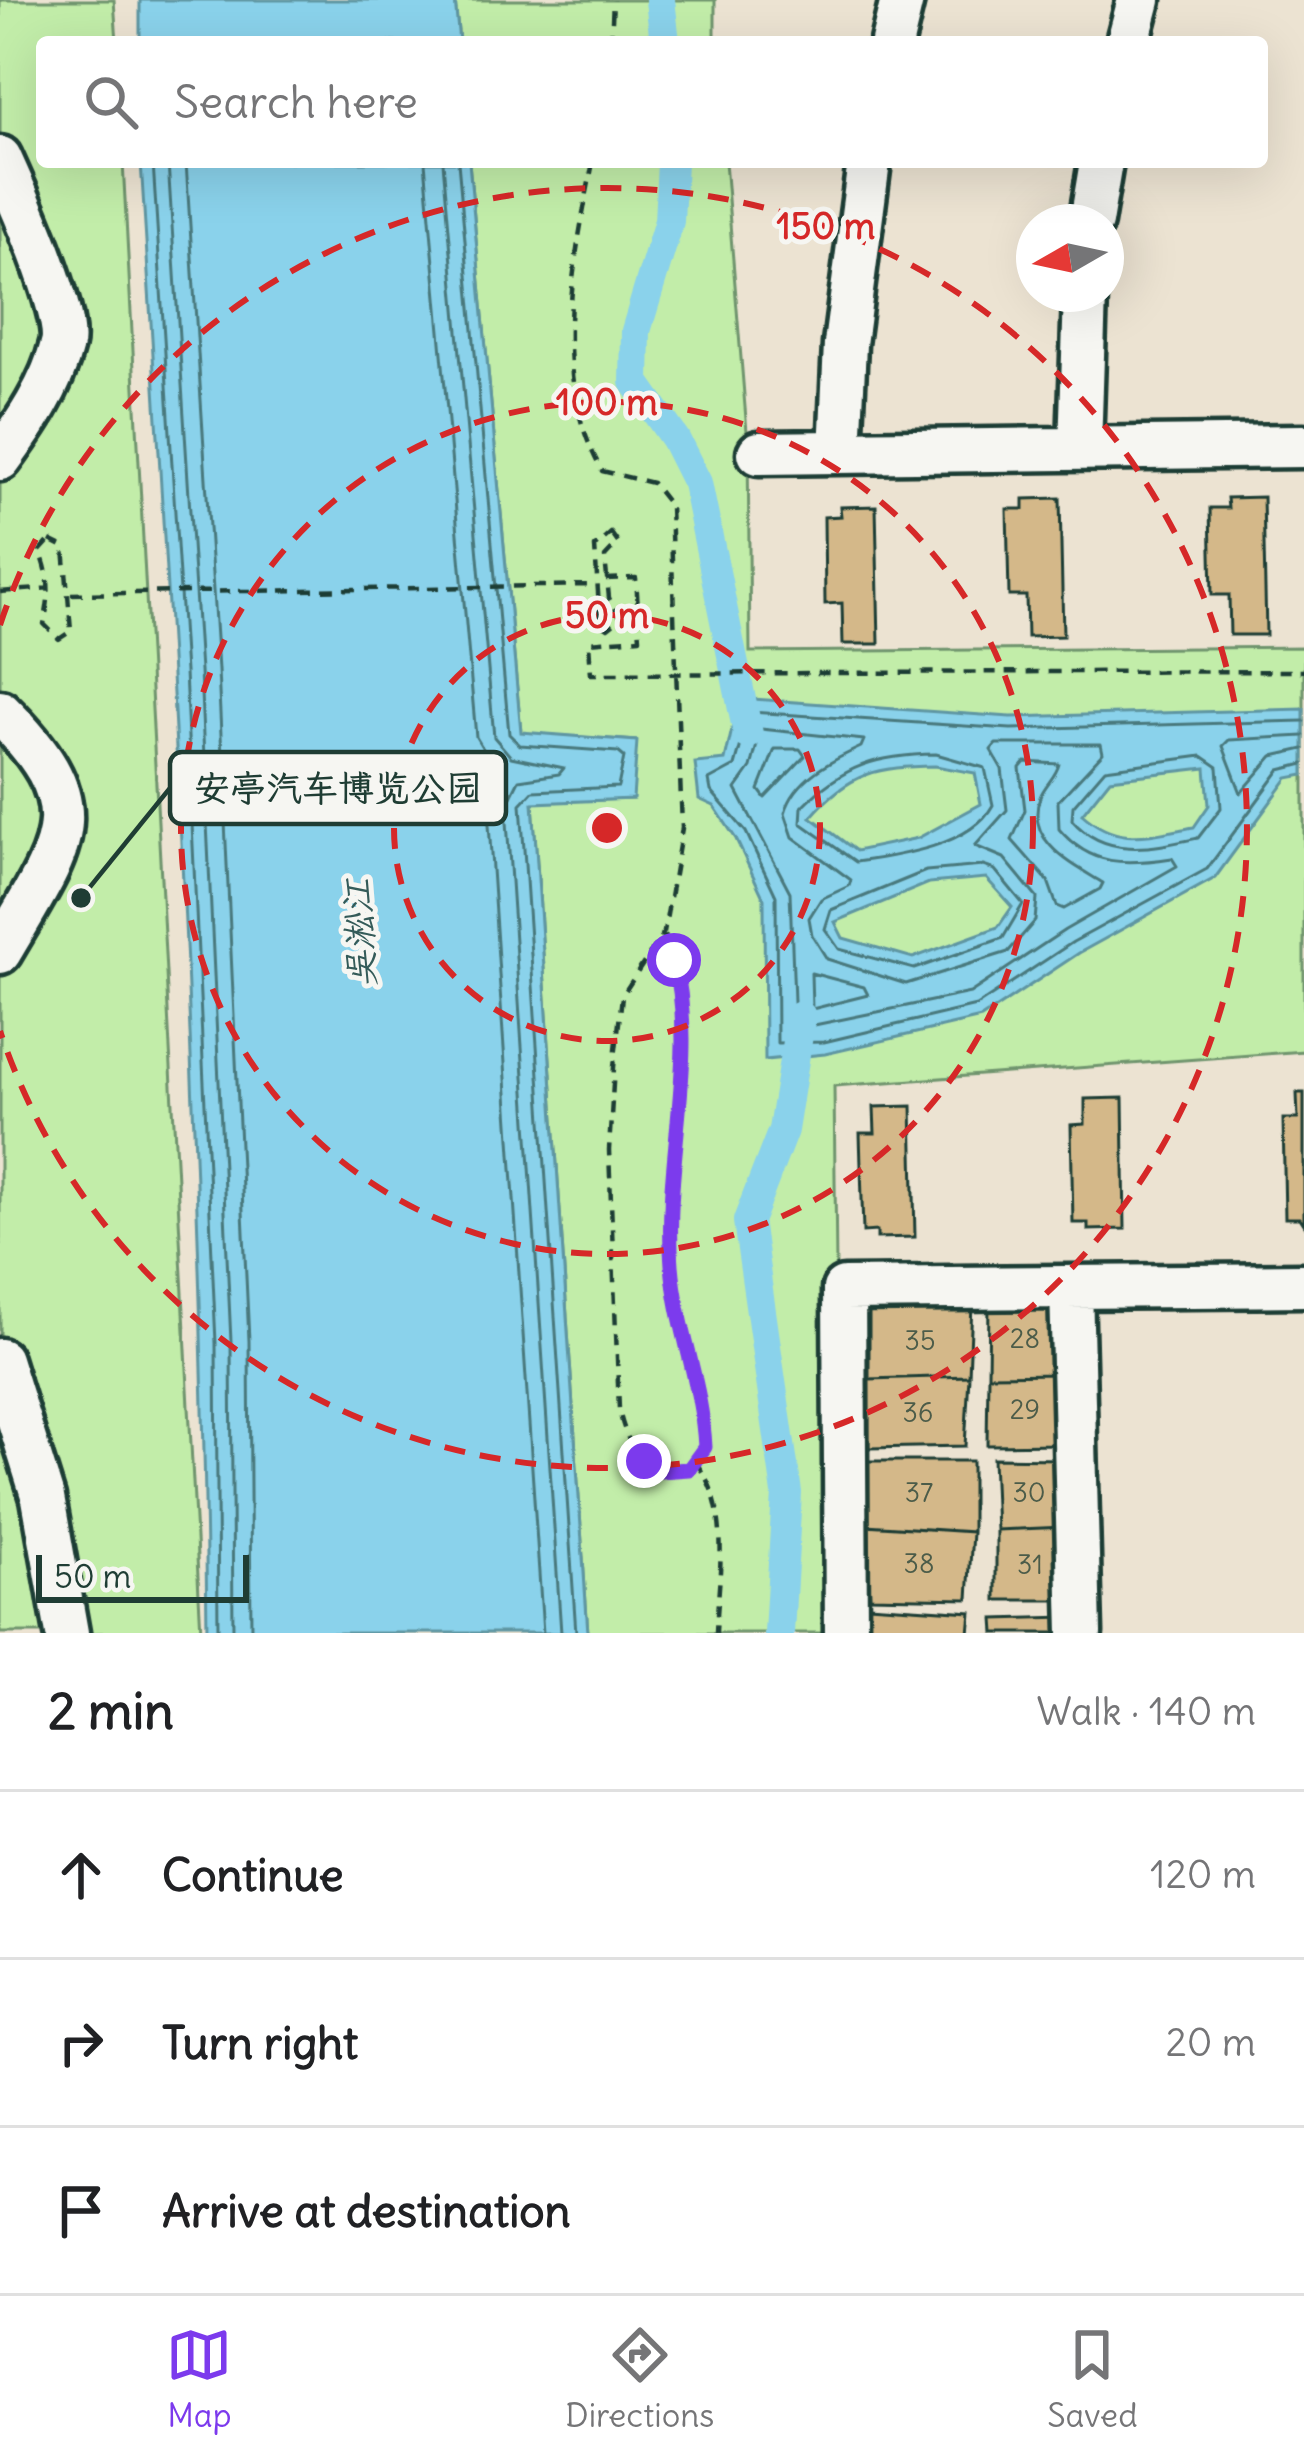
<!DOCTYPE html>
<html lang="en">
<head>
<meta charset="utf-8">
<style>
  :root { --surface:#fff; --page:#f6f6f6; --text:#202124; --muted:#757577; --line:#e0e0e0; --accent:#7c3aed }
  body { margin:0; font-family:Delius,"LXGW WenKai TC",sans-serif; background:var(--page); color:var(--text) }
  .compass { position:absolute; left:1016px; top:204px; width:108px; height:108px; border-radius:50%; background:var(--surface); box-shadow:0 12px 48px #0002; rotate:261deg }
  .scale { position:absolute; left:36px; bottom:30px; width:213px; box-sizing:border-box; padding-left:12px; border:6px solid #1f3d34; border-top:0; font-size:33px; line-height:42px; white-space:nowrap; color:#1f3d34; -webkit-text-stroke:9px #f6f6f2; paint-order:stroke }
  .stop { position:absolute; width:36px; height:36px; margin:-27px; border:9px solid #7c3aed; border-radius:50%; background:#fff }
  .stop.end { background:#7c3aed; border-color:#fff; box-shadow:0 3px 12px #0008 }
  .list { margin:0; padding:0; list-style:none }
  h2 { display:flex; justify-content:space-between; align-items:center; height:156px; margin:0; padding:0 48px; font-size:51px }
  h2 small { font-size:39px; font-weight:400; color:var(--muted) }
  .list li { display:grid; grid-template-columns:78px 1fr auto; gap:36px; align-items:center; box-sizing:border-box; height:168px; padding:0 48px; border-top:3px solid var(--line) }
  .list b { display:block; font-size:45px; white-space:nowrap }
  .list em { font-size:39px; font-style:normal; color:var(--muted) }
  .icon { flex:none; width:66px; height:66px; fill:none; stroke:currentColor; stroke-width:2; stroke-linecap:round; stroke-linejoin:round }
  .map { position:relative; flex:none; width:1304px; height:1633px; overflow:hidden }
  .search { position:absolute; background:var(--surface); box-shadow:0 12px 48px #0002; left:36px; right:36px; top:36px; height:132px; display:flex; align-items:center; gap:30px; box-sizing:border-box; padding:0 42px; border-radius:12px; color:var(--muted); font-size:45px }
  .sheet { height:660px; background:var(--surface) }
  nav { display:flex; justify-content:space-around; align-items:center; box-sizing:border-box; height:168px; border-top:3px solid var(--line); background:var(--surface); font-size:33px; color:var(--muted) }
  nav a { display:grid; justify-items:center; gap:6px }
  nav .on { color:var(--accent) }
  .map>svg:first-child { display:block }
  .green { fill:#c2eda9; stroke:#70956e; stroke-width:3 }
  .water { fill:#8ad2eb; stroke:#5f96a2; stroke-width:3; fill-rule:evenodd }
  .lines { fill:none; stroke-linecap:round; stroke-linejoin:round }
  .shore { stroke:#4a797d; stroke-width:3 }
  .canal { stroke:#8ad2eb; stroke-width:30 }
  .building { fill:#d4b889; stroke:#1f3d34; stroke-width:3 }
  .minor-casing { stroke:#1f3d34; stroke-width:51 }
  .path { stroke:#1f3d34; stroke-width:4.5; stroke-dasharray:12 9; stroke-linecap:butt }
  .minor { stroke:#f6f6f2; stroke-width:42 }
  .route { stroke:#7c3aed; stroke-width:15 }
  .ring { fill:none; stroke:#d62828; stroke-width:6; stroke-dasharray:21 15 }
  .labels { text-anchor:middle; stroke-width:10; stroke-linejoin:round; paint-order:stroke }
  .number-label { font-size:27px; fill:#4c5c49 }
  .water-label { font-size:36px; font-style:italic; fill:#345b59; stroke:#f6f6f2 }
  .centre { fill:#d62828; stroke:#f6f6f2; stroke-width:6 }
  .ring-label { font-size:36px; text-anchor:middle; font-weight:bold; fill:#d62828; stroke:#f6f6f2; stroke-width:10; stroke-linejoin:round; paint-order:stroke }
  .leader { fill:none; stroke:#1f3d34; stroke-width:4.5 }
  .callout-dot { fill:#1f3d34; stroke:#f6f6f2; stroke-width:4.5 }
  .callout { fill:#f6f6f2; stroke:#1f3d34; stroke-width:4.5 }
  .callout-label { font-size:36px; text-anchor:middle; font-weight:bold; fill:#1f3d34 }
</style>
</head>
<body>
<div class="map">
<svg width="1304" height="1633" viewBox="0 0 1304 1633">
  <rect width="100%" height="100%" fill="#ece3d2"/>
  <filter id="ink" filterUnits="userSpaceOnUse"><feTurbulence type="fractalNoise" baseFrequency=".00833" numOctaves="2"/><feDisplacementMap in="SourceGraphic" scale="24" xChannelSelector="R" yChannelSelector="G"/><feConvolveMatrix kernelMatrix="1 2 1 2 8 2 1 2 1" color-interpolation-filters="sRGB"/></filter>
  <g filter="url(#ink)">
    <path class="green" d="M0,0H114L117,42H42V162H123L201,1633H0Z
      M455,0H715V42H459Z
      M469,162H725L748,444L750,652L1304,647V1051L834,1086L840,1633H588L533,802L632,799L636,741L521,733Z"/>
    <path class="water" d="M140,0H455L459,42H140Z
      M141,162H469L521,732L637,741L633,799L533,803L588,1633H207C202,1142 172,652 141,162Z
      M739,698L1011,717L1304,709V775L1288,778L1215,878L1079,953L981,1018L825,1054L765,1060L764,899L736,839L714,806L699,799L695,763L725,760ZM935,766L975,773L981,804L918,838L856,851L811,817C849,772 878,767 935,766ZM1206,768L1209,805L1194,827C1148,835 1119,847 1082,814L1110,779ZM986,878L1012,907L998,927L913,958L843,938L835,922L929,883Z"/>
    <g class="lines">
      <path class="shore" d="M153,162L185,672L216,1343L218,1633
        M168,162L200,671L231,1342L233,1633
        M186,162L218,670L249,1341L251,1633
        M425,162L476,737L498,774L488,809L543,1633
        M443,162L494,737L511,757L564,768L559,774L519,780L506,806L561,1633
        M458,162L509,734L520,745L618,752L624,757L618,787L533,791L521,804L576,1633
        M1304,721L1011,729L750,712L735,766L709,780L711,791L746,832L776,896L777,1043L824,1042L976,1006L1073,942L1207,869L1280,770L1304,764
        M761,729L864,740L861,747C831,761 795,778 785,813L793,837L851,880L849,886L821,899L809,918L812,935L827,959L906,984L1008,952L1035,921L1037,898L1004,858L975,846L1007,810L1002,769L991,750L996,744H1101L1103,753L1058,801L1059,829C1091,867 1126,865 1172,858L1177,866L1065,930L970,993L795,1029L790,892L736,789L751,768Z
        M1304,736L1229,740L1223,746L1241,793L1273,756L1304,749
        M775,749H800L805,756L765,798L759,790Z
        M936,754L985,768L993,805C971,846 898,856 856,862L801,823L802,807C843,765 878,755 936,754Z
        M1202,756L1218,767L1221,808L1198,838C1152,848 1106,859 1072,820L1073,806L1105,769Z
        M1025,762L1059,764C1056,777 1045,784 1040,797C1024,842 1074,865 1103,883L1100,889L1064,909L1057,906L1048,881L1012,840L1025,810L1020,768Z
        M983,866L995,870L1023,904L1003,938L914,969L839,949L825,929L831,910L926,871Z
        M811,973L864,987L868,995L812,1009Z"/>
      <path class="canal" d="M660,0L665,42
        M672,162L669,221L636,331L635,382L675,439L697,483L748,734
        M779,1633L787,1493L748,1221L783,1130L801,1016"/>
    </g>
    <path class="building" d="M1263,497L1266,635H1230L1229,595H1212L1210,508H1228L1227,498Z
      M1060,498L1063,636L1027,637L1026,596H1009L1007,509H1024V499Z
      M876,506L879,644H843L842,603L825,604L824,517L841,516L840,507Z
      M1297,1093H1304V1224L1300,1218H1285L1283,1119H1298Z
      M1123,1098L1125,1229L1088,1230V1223H1073L1071,1125L1085,1124V1099Z
      M912,1106L915,1237L877,1238V1231L863,1232L860,1133H875L874,1107Z
      M972,1304L969,1376L869,1379V1306Z
      M989,1304L1061,1305L1064,1374L988,1375Z
      M1064,1374L1061,1444L987,1445L988,1375Z
      M969,1376L965,1446L869,1448V1379Z
      M993,1458L1062,1459L1064,1527L996,1530Z
      M868,1461H972V1532L866,1525Z
      M866,1525L972,1532L968,1599L870,1597Z
      M1064,1527L1063,1600H996V1530Z
      M868,1605L971,1612L969,1633H867Z
      M1067,1617V1633H995L994,1619Z"/>
    <g class="lines">
      <defs>
        <path id="minor" d="M892,42L902,0
          M1128,42L1139,0
          M0,158C15,191 70,313 62,344C52,386 25,425 0,459
          M1091,222L1101,162
          M1080,448L1085,294
          M840,452L845,344L869,162
          M759,453L1304,446
          M0,712C99,809 62,846 0,952
          M1071,1287L1080,1633
          M0,1360L43,1498L67,1633
          M846,1633L844,1289L1304,1285"/>
      </defs>
      <use href="#minor" class="minor-casing"/>
      <path class="path" d="M611,42L613,0
        M593,162C573,264 549,376 602,471L652,483L670,506L682,828L664,932L622,996L614,1067L609,1150L619,1410C627,1447 646,1480 689,1469L705,1447C702,1384 676,1326 672,1264C663,1152 702,1040 664,932
        M611,533L618,543L605,557L609,598L621,618L608,628L600,622L595,547Z
        M50,540L64,547L71,631L59,639L44,624C50,596 51,578 40,551Z
        M606,579L636,578L640,638L589,642L591,674L1304,671
        M0,592L50,588
        M71,594L596,585
        M695,1462C733,1506 718,1578 716,1633"/>
      <use href="#minor" class="minor"/>
    </g>
  </g>
  <g class="lines" filter="url(#ink)">
    <path class="route" d="M644,1461L661,1471L689,1469L705,1447C702,1384 677,1327 672,1265C663,1164 699,1058 674,960"/>
  </g>
  <g class="ring">
    <circle cx="607" cy="828" r="213"/>
    <circle cx="607" cy="828" r="426"/>
    <path d="M0 625A640 640 0 1 1 0 1031"/>
  </g>
  <g class="labels">
    <g class="number-label">
      <text x="1025" y="1348">28</text>
      <text x="920" y="1350">35</text>
      <text x="1025" y="1419">29</text>
      <text x="918" y="1422">36</text>
      <text x="919" y="1502">37</text>
      <text x="1029" y="1502">30</text>
      <text x="919" y="1573">38</text>
      <text x="1030" y="1574">31</text>
    </g>
    <g class="water-label">
      <text transform="translate(359 933) rotate(-93)" y="13">吴淞江</text>
    </g>
  </g>
  <circle cx="607" cy="828" r="18" class="centre"/>
  <g class="ring-label">
    <text x="826" y="239">150 m</text>
    <text x="607" y="415">100 m</text>
    <text x="607" y="628">50 m</text>
  </g>
  <path class="leader" d="M81 898L170 788"/>
  <circle class="callout-dot" cx="81" cy="898" r="12"/>
  <rect class="callout" x="170" y="752" width="336" height="72" rx="12"/>
  <g class="callout-label">
    <text x="338" y="801">安亭汽车博览公园</text>
  </g>
</svg>
<svg class="compass" viewBox="-18 -18 36 36"><path d="M0-13l5 13h-10z" fill="#e53935"/><path d="M0 13l5-13h-10z" fill="#757577"/></svg>
<div class="scale">50 m</div>
<div class="stop" style="left:674px;top:960px"></div>
<div class="stop end" style="left:644px;top:1461px"></div>
<div class="search"><svg class="icon" aria-label="search" viewBox="0 0 24 24"><circle cx="10" cy="10" r="6"/><path d="M15 15l6 6"/></svg>Search here</div>
</div>
<section class="sheet">
<h2>2 min<small>Walk · 140 m</small></h2>
<ul class="list">
<li><svg class="icon" aria-label="ahead" viewBox="0 0 24 24"><path d="M12 20V5M6 11l6-6 6 6"/></svg><div><b>Continue</b></div><em>120 m</em></li>
<li><svg class="icon" aria-label="right" viewBox="0 0 24 24"><path d="M7 20v-9h11M14 6l5 5-5 5"/></svg><div><b>Turn right</b></div><em>20 m</em></li>
<li><svg class="icon" aria-label="arrive" viewBox="0 0 24 24"><path d="M6 21V4h12l-3 4 3 4H6"/></svg><div><b>Arrive at destination</b></div></li>
</ul>
</section>
<nav>
<a class="on"><svg class="icon" aria-label="map" viewBox="0 0 24 24"><path d="M3 6l6-2 6 2 6-2v14l-6 2-6-2-6 2zM9 4v14M15 6v14"/></svg>Map</a>
<a><svg class="icon" aria-label="directions" viewBox="0 0 24 24"><path d="M12 3l9 9-9 9-9-9zM9 14v-3h6M13 9l2 2-2 2"/></svg>Directions</a>
<a><svg class="icon" aria-label="saved" viewBox="0 0 24 24"><path d="M7 4h10v16l-5-4-5 4z"/></svg>Saved</a>
</nav>
</body>
</html>
